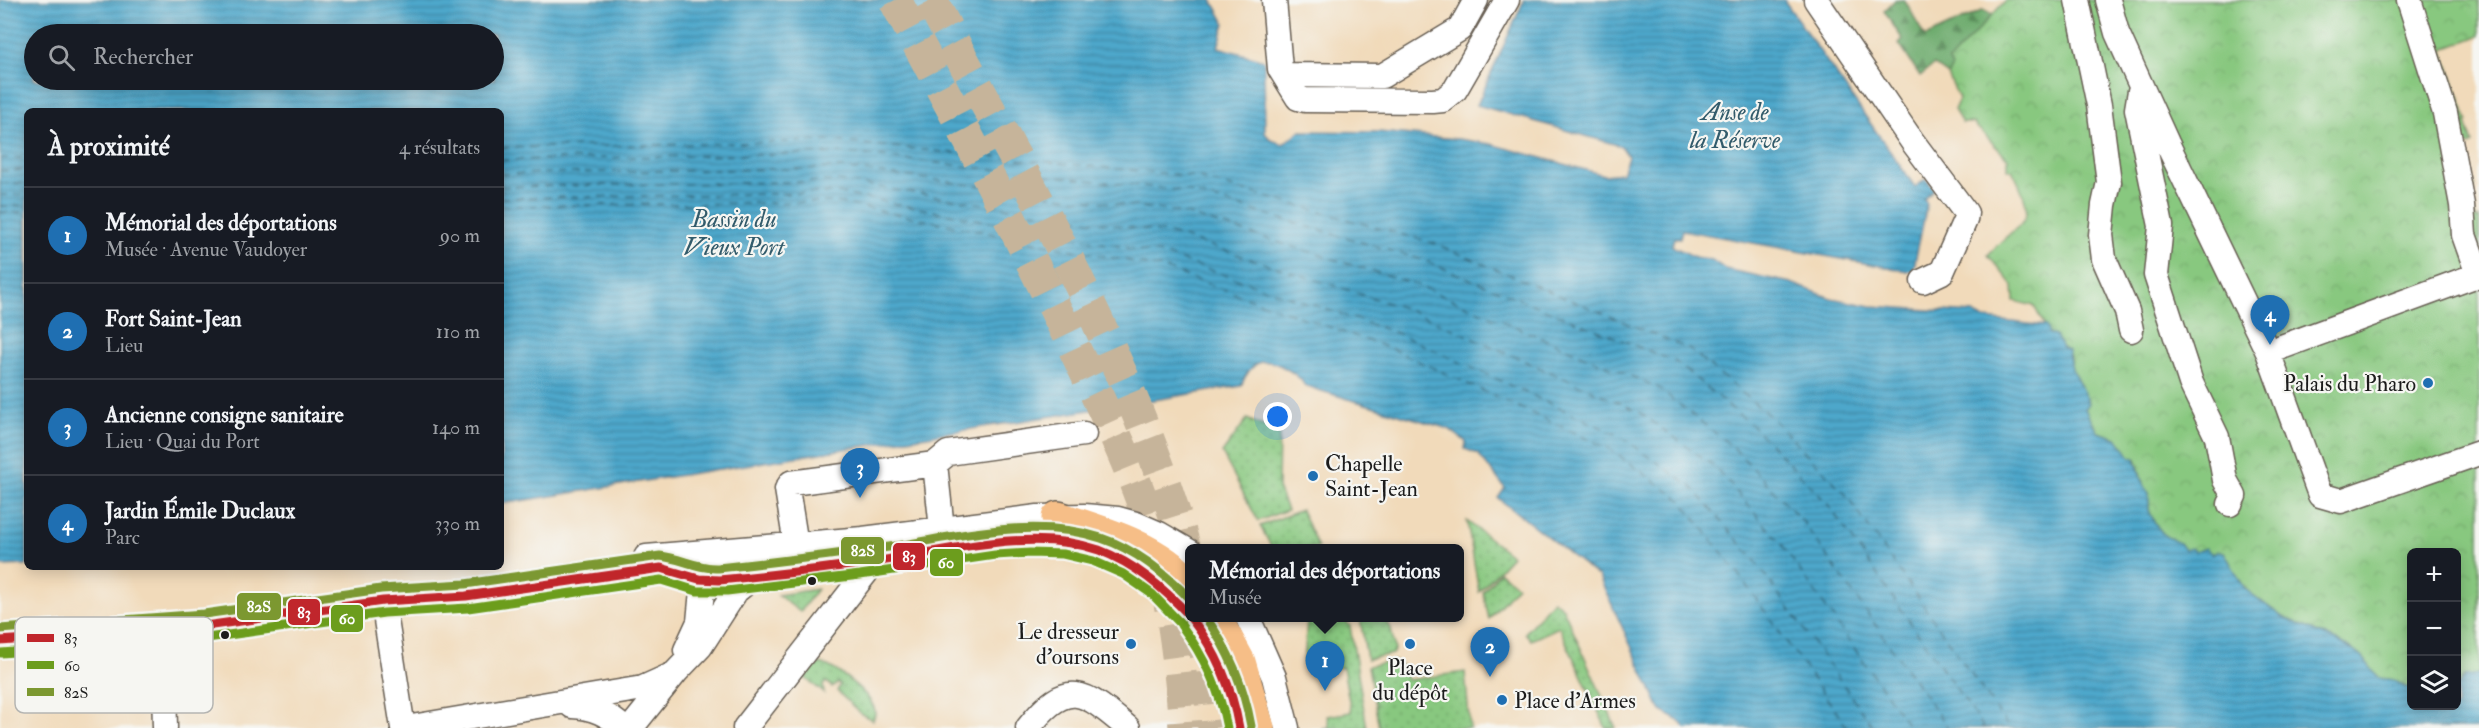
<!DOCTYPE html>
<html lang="fr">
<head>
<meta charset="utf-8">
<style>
  :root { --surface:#171b24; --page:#20242c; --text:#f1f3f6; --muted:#9ea1a6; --line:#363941; --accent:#1f6fb2 }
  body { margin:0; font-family:"IM FELL Double Pica",serif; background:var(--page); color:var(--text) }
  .controls { position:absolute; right:18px; bottom:18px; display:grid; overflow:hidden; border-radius:9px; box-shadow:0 3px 15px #0003 }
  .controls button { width:54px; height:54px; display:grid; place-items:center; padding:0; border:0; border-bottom:2px solid var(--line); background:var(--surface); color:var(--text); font:30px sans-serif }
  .you { position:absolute; left:1278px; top:417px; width:21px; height:21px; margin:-15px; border:4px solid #fff; border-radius:50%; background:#1a73e8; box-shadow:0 0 0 9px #1a73e833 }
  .badge { display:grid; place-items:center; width:39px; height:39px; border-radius:50%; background:var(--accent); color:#fff; font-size:20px; font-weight:700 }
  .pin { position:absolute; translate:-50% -50px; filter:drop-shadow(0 2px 3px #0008) }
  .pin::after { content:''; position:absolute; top:32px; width:21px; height:18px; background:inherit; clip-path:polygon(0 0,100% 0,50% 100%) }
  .popup { position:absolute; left:1185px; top:544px; width:279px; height:78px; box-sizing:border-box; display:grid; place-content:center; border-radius:9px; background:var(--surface); filter:drop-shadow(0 2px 4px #0005); font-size:20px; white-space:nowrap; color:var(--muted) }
  .popup b { font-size:22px; color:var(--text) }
  .popup::after { content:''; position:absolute; left:50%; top:100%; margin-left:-12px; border:12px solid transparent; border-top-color:var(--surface) }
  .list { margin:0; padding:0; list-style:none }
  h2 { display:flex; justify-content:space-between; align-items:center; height:78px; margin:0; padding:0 24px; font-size:26px }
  h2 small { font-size:20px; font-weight:400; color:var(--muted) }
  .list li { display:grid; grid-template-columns:39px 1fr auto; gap:18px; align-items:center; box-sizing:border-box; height:96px; padding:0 24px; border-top:2px solid var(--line) }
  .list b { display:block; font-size:22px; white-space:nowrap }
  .list p { margin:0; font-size:20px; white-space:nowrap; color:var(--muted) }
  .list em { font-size:20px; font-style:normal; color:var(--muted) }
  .icon { flex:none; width:33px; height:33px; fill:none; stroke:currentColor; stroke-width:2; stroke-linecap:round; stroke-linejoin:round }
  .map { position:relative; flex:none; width:2479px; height:728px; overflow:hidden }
  .search { position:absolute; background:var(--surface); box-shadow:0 3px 15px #0003; left:24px; top:24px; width:480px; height:66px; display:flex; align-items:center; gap:15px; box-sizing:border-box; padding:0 21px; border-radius:33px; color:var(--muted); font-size:22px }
  .panel { position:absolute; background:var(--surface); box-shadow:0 3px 15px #0003; left:24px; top:108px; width:480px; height:462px; border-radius:9px }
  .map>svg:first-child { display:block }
  .grass { fill:url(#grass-dots); stroke:#52724e; stroke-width:1.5 }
  .forest { fill:url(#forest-firs); stroke:#456445; stroke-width:1.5 }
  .park { fill:url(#park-crowns); stroke:#52724e; stroke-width:1.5 }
  .water { fill:url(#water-rules); stroke:#346274; stroke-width:1.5; fill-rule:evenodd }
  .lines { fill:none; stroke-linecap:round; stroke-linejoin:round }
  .ferry { stroke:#325b6b; stroke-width:1.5; stroke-dasharray:8 6; stroke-linecap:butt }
  .highway-tunnel { stroke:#c6b49a; stroke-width:33; stroke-dasharray:33 16; stroke-linecap:butt }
  .minor-casing { stroke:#675e53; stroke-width:27 }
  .highway-casing { stroke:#675e53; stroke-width:36 }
  .minor { stroke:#fff; stroke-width:24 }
  .highway { stroke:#f6be87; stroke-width:33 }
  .bus-1-casing { stroke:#f6f6f2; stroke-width:14 }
  .bus-2-casing { stroke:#f6f6f2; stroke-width:14 }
  .bus-3-casing { stroke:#f6f6f2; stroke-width:14 }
  .bus-1 { stroke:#c0262c; stroke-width:9 }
  .bus-2 { stroke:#6c9d1d; stroke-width:9 }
  .bus-3 { stroke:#7c9830; stroke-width:9 }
  .poi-dot { fill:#1f6fb2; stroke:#f6f6f2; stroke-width:2 }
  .bus-dot { fill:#1c1c1c; stroke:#f6f6f2; stroke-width:2 }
  .labels { text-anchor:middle; stroke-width:4.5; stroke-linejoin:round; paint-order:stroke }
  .poi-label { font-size:22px; fill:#1c1c1c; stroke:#f6f6f2; text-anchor:end }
  .water-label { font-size:24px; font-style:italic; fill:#325b6b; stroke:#f6f6f2 }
  .key { fill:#f6f6f2; stroke:#b5b5b2; stroke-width:1.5 }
  .key-label { font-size:16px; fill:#1c1c1c }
  .line-badge { stroke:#f6f6f2; stroke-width:2 }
  .badge-label { font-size:16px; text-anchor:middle; font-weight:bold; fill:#fff }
</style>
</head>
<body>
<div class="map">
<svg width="2479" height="728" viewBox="0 0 2479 728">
  <defs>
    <pattern id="grass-dots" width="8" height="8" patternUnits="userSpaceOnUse" patternTransform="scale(1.5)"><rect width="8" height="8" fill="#88c87f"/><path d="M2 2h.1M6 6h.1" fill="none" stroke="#75ab6d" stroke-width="1.8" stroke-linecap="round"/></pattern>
    <pattern id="forest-firs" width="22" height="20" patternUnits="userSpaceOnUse" patternTransform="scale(1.5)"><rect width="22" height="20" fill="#6eac6e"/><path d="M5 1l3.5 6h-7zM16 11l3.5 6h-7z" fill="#5a8b5a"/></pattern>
    <pattern id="park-crowns" width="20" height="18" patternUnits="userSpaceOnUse" patternTransform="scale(1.5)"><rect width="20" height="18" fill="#88c87f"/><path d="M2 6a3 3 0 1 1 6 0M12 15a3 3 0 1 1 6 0" fill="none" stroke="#75ab6d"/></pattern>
    <pattern id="water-rules" width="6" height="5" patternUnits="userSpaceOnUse" patternTransform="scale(1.5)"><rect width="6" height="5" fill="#4da7cb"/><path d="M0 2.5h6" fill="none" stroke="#3f87a4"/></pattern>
  </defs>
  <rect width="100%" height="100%" fill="#f6f6f2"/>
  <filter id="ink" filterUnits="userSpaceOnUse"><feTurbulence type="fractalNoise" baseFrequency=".0167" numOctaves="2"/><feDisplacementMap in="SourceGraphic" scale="12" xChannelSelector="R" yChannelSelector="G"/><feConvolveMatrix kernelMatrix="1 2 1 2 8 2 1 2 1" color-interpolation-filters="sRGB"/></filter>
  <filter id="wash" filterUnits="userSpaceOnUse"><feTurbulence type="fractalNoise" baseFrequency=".008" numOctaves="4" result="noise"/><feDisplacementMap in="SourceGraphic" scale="24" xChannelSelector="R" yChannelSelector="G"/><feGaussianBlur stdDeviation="1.35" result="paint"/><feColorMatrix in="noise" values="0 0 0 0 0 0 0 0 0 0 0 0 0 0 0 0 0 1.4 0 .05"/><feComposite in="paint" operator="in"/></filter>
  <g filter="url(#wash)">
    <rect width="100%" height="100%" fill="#f1daba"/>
    <path class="grass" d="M2433,42L2450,46L2443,49L2468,122L2466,123L2473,143L2470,145L2462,142Z
      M1247,419L1279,433L1278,488L1287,510L1258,521L1222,453Z
      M1301,510L1318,548H1272L1260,526Z
      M1467,521L1512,556L1479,592Z
      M1500,572L1517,586L1489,619L1483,592Z
      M817,589L800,612L778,595Z
      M1553,600L1563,608L1616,728H1606L1559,627L1531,640L1525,633Z
      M1338,618L1344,619L1350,626L1367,728H1322L1329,727L1327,716L1351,712L1343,667L1320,670L1318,660L1304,663L1307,620Z
      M1360,618H1382L1391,628L1395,650L1392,654L1367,659Z
      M1393,661C1402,663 1405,672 1407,680L1465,672L1470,728H1379L1368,666Z
      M820,663C835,666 885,702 873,720L861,714L837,691L840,685L838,683L832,687L827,682L823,685L824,693L804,677Z"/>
    <path class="forest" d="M1895,0H1905L1925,37L1983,10L1992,15L1949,61L1952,67L1948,75L1934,65L1920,76L1899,44L1903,40L1884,11Z"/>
    <path class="park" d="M2006,0H2479V36L2438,51L2465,162L2475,188L2466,191L2476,219L2479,218V674L2464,676L2457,688L2456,552H2412L2411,688L2405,687L2394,680L2378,678L2365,660L2347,646L2281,616L2245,589L2224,552L2212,554L2184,551L2179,543L2165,536L2155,524L2149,510V493L2144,487L2136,458L2131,457L2117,438L2098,432L2085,409L2089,403L2071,368L2070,356L2049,334L2034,306L2014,301L2013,286L1988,255C2021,217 2042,227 2012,170L2008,169V159L1973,123H1962L1954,110L1959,99L1948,75L1952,67L1949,61Z"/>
    <path class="water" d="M0,0H1212L1225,23L1218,47L1264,60L1265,133L1271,140L1283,144L1300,131L1378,132L1458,139L1491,144L1604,175L1622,173L1628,156L1621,146L1477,105L1524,0H1784L1915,187L1926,179L1934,189L1924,199L1927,204L1913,272L1682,230L1680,238H1674L1672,246L1695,257L1712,260L1725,269L1791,283L1831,298L1871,306L1973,313L1985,319L2046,326L2049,334L2056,336L2062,348L2068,351L2071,368L2089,403L2085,409L2098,432L2117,438L2131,457L2135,458L2144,487L2149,493V510L2155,524L2165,536L2179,543L2184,550L2191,548L2195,552L2206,548L2212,554L2217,551L2224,552L2245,589L2281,616L2347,646L2365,660L2378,678L2394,680L2405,687L2411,688L2412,706H2456L2457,688L2464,676L2479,674V728H1686L1676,719L1661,711L1599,577L1498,498L1505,488L1478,454L1465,449L1466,442L1449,429L1305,386C1300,377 1294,373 1285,368C1263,355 1251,361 1241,386L501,504V111H27V565L0,566ZM34,34H494V80H34Z"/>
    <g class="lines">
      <path class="ferry" d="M501,148L832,141L1191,176L1433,243L1689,349L1769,415L1844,492L2009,728
        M0,158H27
        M501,160L847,153L1186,191L1423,260L1676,362L1753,426L1827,503L1984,728
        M0,171L27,170
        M501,174L842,168L1179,212L1415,284L1657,387L1734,448L1803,522L1948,728
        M0,183H27
        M501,187L839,181L1173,234L1407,309L1638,411L1715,467L1780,542L1910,728
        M0,195H27
        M501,198L838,193L1166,255L1399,334L1620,436L1693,488L1756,562L1874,728
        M0,206L27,205
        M501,206L836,202L1163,268L1394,350L1610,449L1681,500L1739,575L1848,728
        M0,212H27"/>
    </g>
  </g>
  <g filter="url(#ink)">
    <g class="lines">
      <path class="highway-tunnel" d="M895,0C957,117 1019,232 1076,352C1109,420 1144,492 1162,566C1175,619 1181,674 1185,728
        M931,0C1027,183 1136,366 1190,567
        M1200,623L1208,670L1214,728"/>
      <defs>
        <path id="minor" d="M1274,0L1280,69L1298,98L1305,100L1433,101L1443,100L1455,90L1507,0
          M1816,0L1912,141L1966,213L1965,220L1942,272L1923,281
          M2077,0L2099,105L2109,182L2104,205L2101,235L2104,259L2127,311L2131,330
          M2108,0L2117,33L2167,143L2268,352L2320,495L2341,501L2479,453
          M2409,0L2445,113L2462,205L2464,235L2479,277
          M1284,75L1382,76L1460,29L1476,0
          M2140,91L2137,109L2161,226L2156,275L2191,383L2217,437L2225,480L2234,496L2230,504
          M2268,352L2477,275
          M935,464L942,529
          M796,545L787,489L791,483L935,464L948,453L1084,434
          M646,557L863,539L1038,517L1084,516L1118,519L1136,524L1159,534L1190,552
          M383,601L403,728
          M1191,618C1215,648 1234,690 1239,728
          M1248,618L1274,677L1287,728
          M0,641L205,626L383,601L466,596L661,568C678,569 691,579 704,580C723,581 744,576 763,574C814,570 865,563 916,555C1027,537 1109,519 1190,616
          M163,644L165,728
          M686,650L699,622L703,580L707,566
          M572,706C593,707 608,714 623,728
          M406,728L643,688L674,674
          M631,728L676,672L700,647L736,591L756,575
          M745,728L875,561
          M1028,728C1068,676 1085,692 1128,728"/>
        <path id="highway" d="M1058,518C1105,533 1156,547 1190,585
          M1215,618L1239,662L1258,728"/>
      </defs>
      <use href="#minor" class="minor-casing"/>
      <use href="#highway" class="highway-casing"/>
      <use href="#minor" class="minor"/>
      <use href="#highway" class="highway"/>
      <defs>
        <path id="bus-1" d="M1191,618C1216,651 1232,687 1239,728
          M0,641L205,626L383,601L466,596L661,568L699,579L719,580C774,575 831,568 886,560C951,550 1035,527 1099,550C1136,564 1163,588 1190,616"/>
        <path id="bus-2" d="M1181,625C1204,656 1220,690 1227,728
          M1,653L207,638L384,613L468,608L661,580L697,591H727L860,575L995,555L1030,553L1063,554L1093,561L1123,574L1152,594L1181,624"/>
        <path id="bus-3" d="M1206,618C1229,650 1244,687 1251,726
          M0,629L204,614L381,589L465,584L660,556C681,558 697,569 718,568C775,562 832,555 889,547C957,537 1033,516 1101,538C1137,550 1164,573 1190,599"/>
      </defs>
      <use href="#bus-1" class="bus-1-casing"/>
      <use href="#bus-2" class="bus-2-casing"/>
      <use href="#bus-3" class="bus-3-casing"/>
      <use href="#bus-1" class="bus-1"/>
      <use href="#bus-2" class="bus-2"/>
      <use href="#bus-3" class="bus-3"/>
    </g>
  </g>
  <g class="poi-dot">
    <circle cx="2428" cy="383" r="6"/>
    <circle cx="1313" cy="476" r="6"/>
    <circle cx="1131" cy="644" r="6"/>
    <circle cx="1410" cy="644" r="6"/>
    <circle cx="1502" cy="700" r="6"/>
  </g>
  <g class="bus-dot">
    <circle cx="812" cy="581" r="5"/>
    <circle cx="225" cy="635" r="5"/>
  </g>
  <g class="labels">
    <g class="poi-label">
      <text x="2416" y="391">Palais du Pharo</text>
      <text x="1325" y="471" text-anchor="start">Chapelle<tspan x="1325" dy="25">Saint-Jean</tspan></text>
      <text x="1119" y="639">Le dresseur<tspan x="1119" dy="25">d'oursons</tspan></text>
      <text x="1410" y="675" text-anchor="middle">Place<tspan x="1410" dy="25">du dépôt</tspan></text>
      <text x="1514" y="708" text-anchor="start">Place d'Armes</text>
    </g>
    <g class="water-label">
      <text x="1735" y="120">Anse de<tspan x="1735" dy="28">la Réserve</tspan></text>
      <text x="734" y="227">Bassin du<tspan x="734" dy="28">Vieux Port</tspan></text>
    </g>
  </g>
  <rect x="15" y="617" width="198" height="96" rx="9" class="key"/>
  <rect x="27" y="634" width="27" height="8" fill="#c0262c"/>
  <rect x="27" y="661" width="27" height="8" fill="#6c9d1d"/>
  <rect x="27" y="688" width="27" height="8" fill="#7c9830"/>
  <g class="key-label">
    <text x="64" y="644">83</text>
    <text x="64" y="671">60</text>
    <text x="64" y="698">82S</text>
  </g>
  <g class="line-badge">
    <rect x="840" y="536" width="45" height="29" rx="6" fill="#7c9830"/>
    <rect x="892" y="542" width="34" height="29" rx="6" fill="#c0262c"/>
    <rect x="929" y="548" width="35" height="29" rx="6" fill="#6c9d1d"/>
    <rect x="236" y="592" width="46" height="29" rx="6" fill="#7c9830"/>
    <rect x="287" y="598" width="34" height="28" rx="6" fill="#c0262c"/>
    <rect x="330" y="604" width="34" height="29" rx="6" fill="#6c9d1d"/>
  </g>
  <g class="badge-label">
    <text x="863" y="556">82S</text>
    <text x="909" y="562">83</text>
    <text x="946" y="568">60</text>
    <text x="259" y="612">82S</text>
    <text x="304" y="618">83</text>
    <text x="347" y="624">60</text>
  </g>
</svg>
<div class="controls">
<button>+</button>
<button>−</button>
<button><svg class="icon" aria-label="layers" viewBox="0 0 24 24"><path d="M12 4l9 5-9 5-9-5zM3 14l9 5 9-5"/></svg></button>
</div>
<div class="you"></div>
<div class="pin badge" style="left:1325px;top:691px">1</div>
<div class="popup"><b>Mémorial des déportations</b>Musée</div>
<div class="pin badge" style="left:1490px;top:677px">2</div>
<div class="pin badge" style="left:860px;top:498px">3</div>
<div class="pin badge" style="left:2270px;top:345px">4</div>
<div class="search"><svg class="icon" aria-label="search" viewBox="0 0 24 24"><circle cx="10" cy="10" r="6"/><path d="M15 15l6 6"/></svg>Rechercher</div>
<section class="panel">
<h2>À proximité<small>4 résultats</small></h2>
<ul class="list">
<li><span class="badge">1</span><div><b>Mémorial des déportations</b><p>Musée · Avenue Vaudoyer</p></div><em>90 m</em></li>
<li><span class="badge">2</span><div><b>Fort Saint-Jean</b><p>Lieu</p></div><em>110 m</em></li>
<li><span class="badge">3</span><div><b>Ancienne consigne sanitaire</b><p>Lieu · Quai du Port</p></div><em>140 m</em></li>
<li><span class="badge">4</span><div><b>Jardin Émile Duclaux</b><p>Parc</p></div><em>330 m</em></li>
</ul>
</section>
</div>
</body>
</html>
